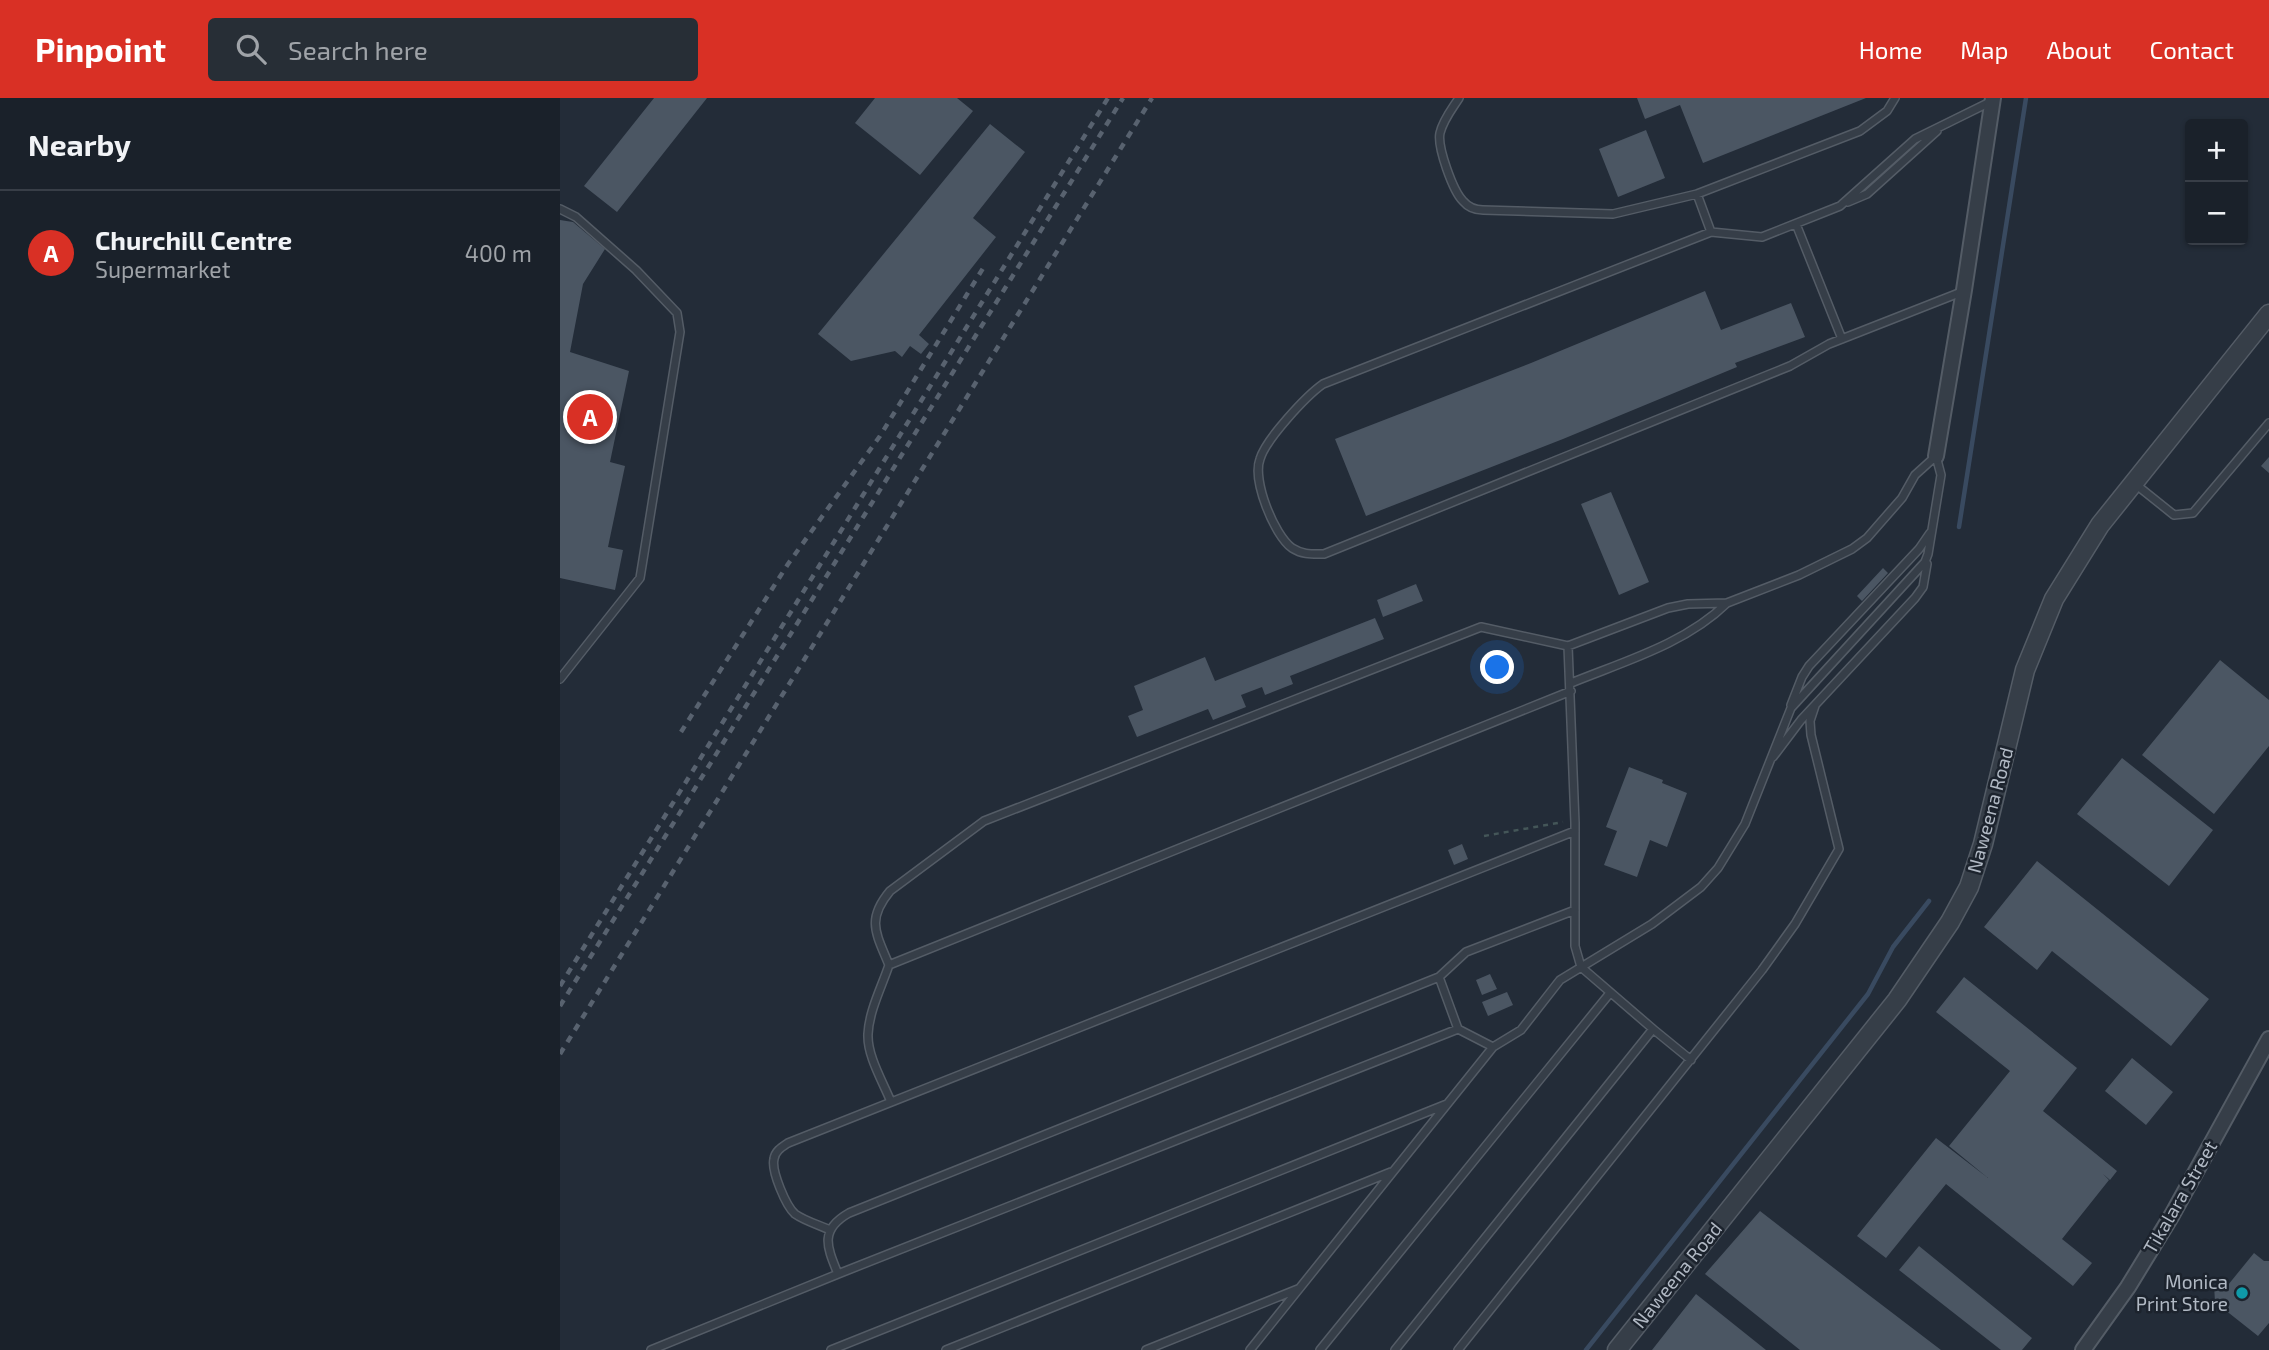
<!DOCTYPE html>
<html lang="en">
<head>
<meta charset="utf-8">
<style>
  :root { --surface:#1a212a; --page:#272e36; --text:#f1f3f6; --muted:#9fa3a8; --line:#383e47; --accent:#d93025 }
  body { margin:0; font-family:"Exo 2",sans-serif; background:var(--page); color:var(--text) }
  .controls { position:absolute; right:21px; top:21px; display:grid; overflow:hidden; border-radius:7px; box-shadow:0 2px 5px #0004 }
  .controls button { width:63px; height:63px; display:grid; place-items:center; padding:0; border:0; border-bottom:2px solid var(--line); background:var(--surface); color:var(--text); font:35px sans-serif }
  .you { position:absolute; left:938px; top:570px; width:24px; height:24px; margin:-18px; border:5px solid #fff; border-radius:50%; background:#1a73e8; box-shadow:0 0 0 10px #1a73e833 }
  .badge { display:grid; place-items:center; width:46px; height:46px; border-radius:50%; background:var(--accent); color:#fff; font-size:23px; font-weight:700 }
  .pin { position:absolute; translate:-50% -50%; border:4px solid #fff; box-shadow:0 2px 7px #0006 }
  .list { margin:0; padding:0; list-style:none }
  h2 { display:flex; justify-content:space-between; align-items:center; height:91px; margin:0; padding:0 28px; font-size:30px }
  h2 small { font-size:23px; font-weight:400; color:var(--muted) }
  .list li { display:grid; grid-template-columns:46px 1fr auto; gap:21px; align-items:center; box-sizing:border-box; height:126px; padding:0 28px; border-top:2px solid var(--line) }
  .list b { display:block; font-size:26px; white-space:nowrap }
  .list p { margin:0; font-size:23px; white-space:nowrap; color:var(--muted) }
  .list em { font-size:23px; font-style:normal; color:var(--muted) }
  .icon { flex:none; width:38px; height:38px; fill:none; stroke:currentColor; stroke-width:2; stroke-linecap:round; stroke-linejoin:round }
  .map { position:relative; flex:none; width:1709px; height:1252px; overflow:hidden }
  header { display:flex; align-items:center; gap:42px; box-sizing:border-box; height:98px; padding:0 35px; background:var(--accent); color:#fff }
  header strong { font-size:33px }
  nav { display:flex; gap:38px; margin-inline-start:auto; font-size:24px }
  .search { width:490px; height:63px; background:var(--page); display:flex; align-items:center; gap:18px; box-sizing:border-box; padding:0 24px; border-radius:7px; color:var(--muted); font-size:26px }
  main { display:flex }
  aside { flex:1; background:var(--surface) }
  .map>svg:first-child { display:block }
  .lines { fill:none; stroke-linecap:round; stroke-linejoin:round }
  .stream { stroke:#394a60; stroke-width:4.5 }
  .building { fill:#4b5663 }
  .service-casing { stroke:#545c66; stroke-width:10 }
  .minor-casing { stroke:#545c66; stroke-width:18 }
  .tertiary-casing { stroke:#545c66; stroke-width:21 }
  .path { stroke:#445658; stroke-width:2.5; stroke-dasharray:5 5; stroke-linecap:butt }
  .service { stroke:#363e48; stroke-width:7 }
  .minor { stroke:#363e48; stroke-width:14 }
  .tertiary { stroke:#363e48; stroke-width:18 }
  .rail { stroke:#58626f; stroke-width:4.5; stroke-dasharray:7 7; stroke-linecap:butt }
  .culture-dot { fill:#0f9aa8; stroke:#1c232d; stroke-width:2.5 }
  .labels { text-anchor:middle; stroke-width:5; stroke-linejoin:round; paint-order:stroke }
  .street-label { font-size:19px; fill:#b1b9c4; stroke:#1c232d }
  .poi-label { font-size:19px; fill:#b1b9c4; stroke:#1c232d; text-anchor:end }
</style>
</head>
<body>
<header>
<strong>Pinpoint</strong>
<div class="search"><svg class="icon" aria-label="search" viewBox="0 0 24 24"><circle cx="10" cy="10" r="6"/><path d="M15 15l6 6"/></svg>Search here</div>
<nav><a>Home</a><a>Map</a><a>About</a><a>Contact</a></nav>
</header>
<main>
<aside>
<h2>Nearby<small></small></h2>
<ul class="list">
<li><span class="badge">A</span><div><b>Churchill Centre</b><p>Supermarket</p></div><em>400 m</em></li>
</ul>
</aside>
<div class="map">
<svg width="1709" height="1252" viewBox="0 0 1709 1252">
  <rect width="100%" height="100%" fill="#232c38"/>
  <g class="lines">
    <path class="stream" d="M1399,429L1466,0
      M1026,1252L1308,896L1333,849L1369,803"/>
  </g>
  <path class="building" d="M94,0H147L57,114L24,88Z
    M315,0H397L413,13L360,77L295,25Z
    M1077,0H1306L1143,65L1120,7L1085,21Z
    M430,26L465,54L413,120L436,139L359,237L369,246L361,256L350,248L342,259L335,253L291,263L258,236Z
    M1086,32L1105,80L1058,99L1039,51Z
    M0,122L13,124L45,151L23,186L10,254L69,273L50,364L65,368L48,449L63,452L55,492L0,480Z
    M1145,193L1161,232L1231,205L1245,239L1175,265L1177,269L1003,341L806,418L775,341L971,265Z
    M1709,359V375L1701,368Z
    M1051,394L1089,484L1059,497L1021,406Z
    M1323,470L1328,475L1302,503L1297,498Z
    M856,486L863,503L823,519L817,502Z
    M815,520L824,541L730,578L733,586L705,597L702,589L681,597L686,609L653,622L648,611L577,639L568,618L583,612L574,588L645,559L655,583Z
    M1660,562L1709,602V648L1654,716L1582,657Z
    M1562,660L1653,732L1609,788L1517,716Z
    M1069,669L1103,682L1102,685L1127,695L1107,749L1090,742L1077,779L1044,767L1057,733L1046,729Z
    M902,746L908,761L894,767L888,752Z
    M1477,763L1649,901L1611,948L1492,853L1477,872L1424,829Z
    M930,876L937,891L922,897L916,882Z
    M1404,879L1517,970L1483,1013L1557,1073L1550,1082L1543,1076L1549,1082L1502,1141L1532,1165L1513,1188L1386,1086L1326,1160L1297,1138L1376,1040L1428,1080L1389,1048L1450,973L1376,914Z
    M947,894L953,907L928,918L922,904Z
    M1572,960L1613,994L1586,1027L1545,993Z
    M1200,1113L1301,1191L1381,1252H1240L1145,1176Z
    M1359,1148L1472,1240L1462,1252H1441L1339,1172Z
    M1694,1155L1704,1163H1709V1225L1698,1238L1655,1204L1654,1187H1668Z
    M1136,1196L1206,1252H1092Z"/>
  <g class="lines">
    <defs>
      <path id="service" d="M899,0C892,11 883,22 880,35C877,49 893,93 903,103C908,109 915,112 923,112L1053,116L1137,96L1300,33L1327,13L1335,0
        M1137,96L1151,134
        M1288,104L1307,96L1377,33
        M0,111L16,119L76,172L117,215L120,234L80,480L0,581
        M1236,126L1282,241
        M1404,193L1269,246L1230,268L764,456C752,456 743,457 732,450C714,437 692,382 700,361C706,341 746,298 763,286L1151,134L1202,139L1280,108L1355,41L1432,3
        M1574,385L1614,417L1633,415L1709,325
        M1008,548L1015,725V848L1021,869L1093,931
        M1011,585C1065,563 1125,546 1167,505
        M1231,607L1242,579L1249,568L1359,451L1370,435
        M1213,659L1241,622L1355,500L1363,489L1367,466
        M329,867C322,888 309,913 308,936C307,958 323,984 331,1004
        M879,879L898,931
        M933,949L898,931L278,1176C267,1149 259,1132 289,1115L879,879L906,854L1015,812
        M270,1132C259,1127 245,1123 235,1116C226,1108 211,1073 214,1061C215,1053 222,1049 228,1045L1015,733
        M91,1252L278,1176
        M271,1252L887,1006
        M386,1252L831,1074
        M586,1252L738,1191
        M690,1252L933,949L961,932L1000,882L1092,826L1141,789L1158,770L1185,726L1231,610L1365,464L1368,456L1381,377L1376,358L1355,377L1342,400L1307,440L1292,451L1239,477L1167,505L1128,506L1108,510L1008,548L921,529L424,723L330,793C306,822 316,835 329,867L1011,593
        M760,1252L1050,895
        M835,1252L1093,931L1131,962
        M898,1252L1202,872L1235,826L1279,751L1251,637L1250,623L1255,608"/>
      <path id="minor" d="M1376,358L1404,192L1433,0
        M1523,1252L1568,1189L1612,1117L1709,941"/>
      <path id="tertiary" d="M1057,1252L1337,902L1390,824L1409,789L1423,746L1465,572L1494,501L1540,427L1709,216"/>
    </defs>
    <use href="#service" class="service-casing"/>
    <use href="#minor" class="minor-casing"/>
    <use href="#tertiary" class="tertiary-casing"/>
    <path class="path" d="M924,738L1003,724"/>
    <use href="#service" class="service"/>
    <use href="#minor" class="minor"/>
    <use href="#tertiary" class="tertiary"/>
    <path class="rail" d="M121,634L228,466L320,338L425,167
      M0,888L548,0
      M0,908L563,0
      M0,956L592,0"/>
  </g>
  <circle class="culture-dot" cx="1682" cy="1195" r="7"/>
  <g class="labels">
    <g class="street-label">
      <text transform="translate(1430 712) rotate(-75)" y="7">Naweena Road</text>
      <text transform="translate(1620 1099) rotate(-60)" y="7">Tikalara Street</text>
      <text transform="translate(1117 1177) rotate(-51)" y="7">Naweena Road</text>
    </g>
    <g class="poi-label">
      <text x="1668" y="1191">Monica<tspan x="1668" dy="22">Print Store</tspan></text>
    </g>
  </g>
</svg>
<div class="controls">
<button>+</button>
<button>−</button>
</div>
<div class="you"></div>
<div class="pin badge" style="left:30px;top:319px">A</div>
</div>
</main>
</body>
</html>
